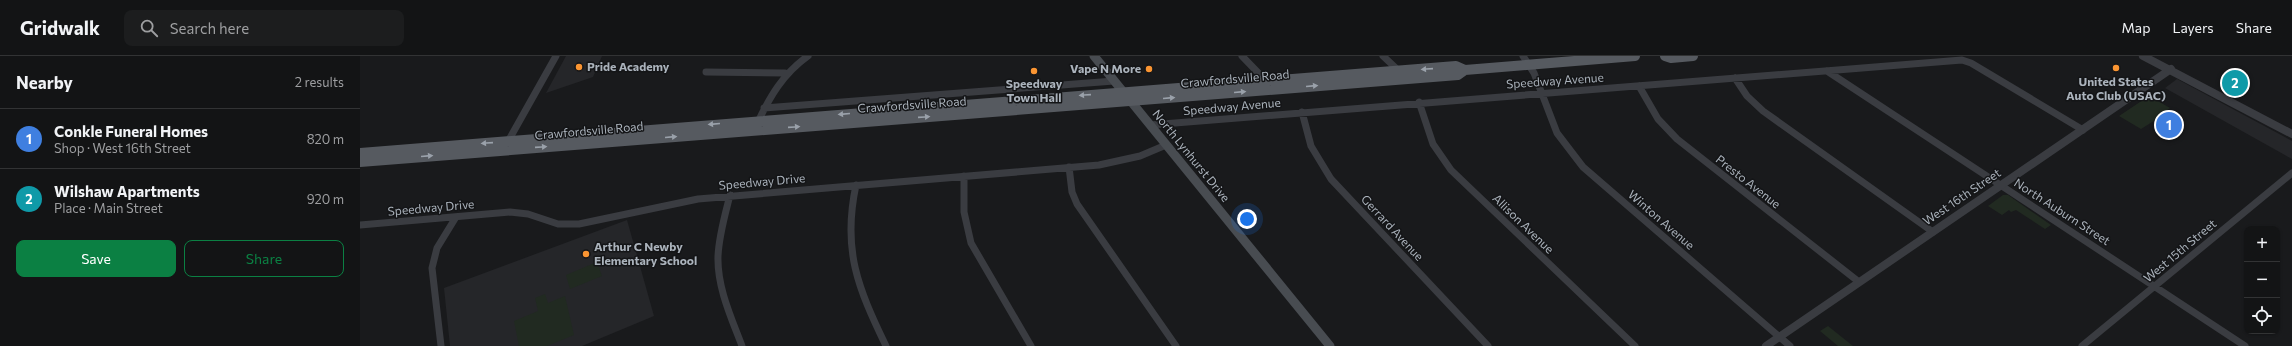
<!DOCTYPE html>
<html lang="en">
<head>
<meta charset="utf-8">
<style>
  :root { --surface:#131415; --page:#1c1d1e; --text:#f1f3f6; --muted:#9d9ea0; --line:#323334; --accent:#0b8043 }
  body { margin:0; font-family:Commissioner,sans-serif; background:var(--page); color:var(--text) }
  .controls { position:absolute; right:12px; bottom:12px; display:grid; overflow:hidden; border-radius:8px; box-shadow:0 1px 3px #0004 }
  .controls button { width:36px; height:36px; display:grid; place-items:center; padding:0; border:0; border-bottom:1px solid var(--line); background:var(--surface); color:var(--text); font:20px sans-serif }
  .you { position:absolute; left:887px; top:163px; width:14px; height:14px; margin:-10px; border:3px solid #fff; border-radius:50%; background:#1a73e8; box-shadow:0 0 0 6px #1a73e833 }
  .badge { display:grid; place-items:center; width:26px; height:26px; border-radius:50%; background:var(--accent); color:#fff; font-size:13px; font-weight:700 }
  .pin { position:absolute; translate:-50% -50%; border:2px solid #fff; box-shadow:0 1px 4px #0006 }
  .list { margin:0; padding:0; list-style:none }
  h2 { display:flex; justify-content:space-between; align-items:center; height:52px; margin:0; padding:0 16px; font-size:17px }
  h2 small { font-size:13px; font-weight:400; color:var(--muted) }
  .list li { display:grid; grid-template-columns:26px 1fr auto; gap:12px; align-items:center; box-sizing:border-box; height:60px; padding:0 16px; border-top:1px solid var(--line) }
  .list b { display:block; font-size:15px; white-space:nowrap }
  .list p { margin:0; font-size:13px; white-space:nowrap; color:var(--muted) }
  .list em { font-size:13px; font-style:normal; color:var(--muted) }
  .actions { display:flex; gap:8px; padding:12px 16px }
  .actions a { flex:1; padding:9px 0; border:1px solid var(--accent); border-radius:8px; text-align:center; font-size:14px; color:var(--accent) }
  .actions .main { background:var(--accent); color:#fff }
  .icon { flex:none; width:22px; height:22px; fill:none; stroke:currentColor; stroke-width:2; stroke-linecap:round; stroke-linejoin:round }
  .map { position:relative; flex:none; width:1932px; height:290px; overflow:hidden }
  header { display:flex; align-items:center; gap:24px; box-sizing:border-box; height:56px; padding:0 20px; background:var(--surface); border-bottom:1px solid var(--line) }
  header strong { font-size:19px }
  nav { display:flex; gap:22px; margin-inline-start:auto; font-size:14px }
  .search { width:280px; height:36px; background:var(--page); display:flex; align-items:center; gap:10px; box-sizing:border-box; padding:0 14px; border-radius:8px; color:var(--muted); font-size:15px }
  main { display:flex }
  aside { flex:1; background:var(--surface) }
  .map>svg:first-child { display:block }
  .built { fill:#252629 }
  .green { fill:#212a21 }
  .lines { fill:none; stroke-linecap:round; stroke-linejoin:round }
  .minor { stroke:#3a3c41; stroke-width:7 }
  .tertiary { stroke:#3a3c41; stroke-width:8 }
  .secondary { stroke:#484c51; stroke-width:9 }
  .primary { stroke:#565a60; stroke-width:10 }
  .oneway { fill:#9aa1aa }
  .poi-dot { fill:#fb9532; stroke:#141517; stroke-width:1.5 }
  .labels { text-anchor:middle; stroke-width:3; stroke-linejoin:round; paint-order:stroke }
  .poi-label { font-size:12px; font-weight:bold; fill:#abb3bc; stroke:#141517; text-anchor:start }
  .street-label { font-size:12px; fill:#abb3bc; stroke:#141517 }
</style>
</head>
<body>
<header>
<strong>Gridwalk</strong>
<div class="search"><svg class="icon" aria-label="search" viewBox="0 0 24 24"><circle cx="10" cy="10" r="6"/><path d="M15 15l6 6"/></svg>Search here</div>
<nav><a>Map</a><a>Layers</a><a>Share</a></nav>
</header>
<main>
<aside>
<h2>Nearby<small>2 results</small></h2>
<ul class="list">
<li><span class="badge" style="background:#3f7fe0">1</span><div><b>Conkle Funeral Homes</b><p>Shop · West 16th Street</p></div><em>820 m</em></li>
<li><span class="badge" style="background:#0f9aa8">2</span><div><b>Wilshaw Apartments</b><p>Place · Main Street</p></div><em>920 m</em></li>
</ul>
<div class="actions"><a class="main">Save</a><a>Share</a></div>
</aside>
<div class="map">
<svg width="1932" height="290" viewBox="0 0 1932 290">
  <rect width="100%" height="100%" fill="#191a1c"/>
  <path class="built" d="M206,0H242L233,21L186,37Z
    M1817,23L1932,85V103L1805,32Z
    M267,164L294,260L222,290H90L84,232Z"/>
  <path class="green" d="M1789,40L1810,52L1806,55L1808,56L1781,73L1759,60Z
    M1643,139H1648L1691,169L1685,173L1656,154L1651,156L1649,154L1642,159L1628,150Z
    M237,206L242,220L210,233L206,219Z
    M185,238L188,247L205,240L214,279L187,290H159L154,265L178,255L175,242Z
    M1468,270L1493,290H1478L1460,275Z"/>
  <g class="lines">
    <path class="minor" d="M882,0L908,27
      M1023,0L1040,16
      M1163,0L1174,17L1197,77L1223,111L1430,290
      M1467,15L1885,290
      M346,16L425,17
      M1375,22L1387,40L1403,55L1573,176
      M1279,30L1298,63L1317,83L1499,226
      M1059,46L1073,88L1091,114L1275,290
      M404,52L754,25
      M942,56L951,90L971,123L1128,290
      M397,68C410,40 423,18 448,0
      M790,69L1602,4L1611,7L1723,74
      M146,89L196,0
      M709,111L712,136L717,148L816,290
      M604,120V156L611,187L671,290
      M496,129C482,194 498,232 526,290
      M370,139C365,159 359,179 358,200C357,231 371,261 382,290
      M0,169L150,156L168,158L198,168H219L338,143L739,109L780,100L806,89
      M81,290L72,212L77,192L96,161
      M1722,290L1932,117"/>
    <path class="tertiary" d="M1783,0L1932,78
      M1406,290L1811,13"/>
    <path class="secondary" d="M734,0L970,290"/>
    <path class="primary" d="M1305,0L1311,2L1333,0
      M0,97L1096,10L1105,14L1275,0
      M0,106L1098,19L1105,14"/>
  </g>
  <defs><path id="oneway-solid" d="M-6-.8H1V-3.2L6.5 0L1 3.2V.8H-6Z"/></defs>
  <g class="oneway">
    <use href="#oneway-solid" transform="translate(1067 13) rotate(176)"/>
    <use href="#oneway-solid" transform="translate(952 30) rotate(-5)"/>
    <use href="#oneway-solid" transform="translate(880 36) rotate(-5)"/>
    <use href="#oneway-solid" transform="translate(725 39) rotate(176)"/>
    <use href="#oneway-solid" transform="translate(809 42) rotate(-5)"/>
    <use href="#oneway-solid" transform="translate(484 58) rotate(175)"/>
    <use href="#oneway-solid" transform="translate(564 61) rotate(-4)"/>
    <use href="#oneway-solid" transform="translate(354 68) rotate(175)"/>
    <use href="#oneway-solid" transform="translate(434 71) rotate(-4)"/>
    <use href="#oneway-solid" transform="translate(311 81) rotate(-5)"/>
    <use href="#oneway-solid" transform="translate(127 87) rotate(176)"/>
    <use href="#oneway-solid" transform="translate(181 91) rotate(-4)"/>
    <use href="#oneway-solid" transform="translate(67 100) rotate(-5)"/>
  </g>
  <g class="poi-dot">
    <circle cx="219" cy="11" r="4"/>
    <circle cx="1756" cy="12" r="4"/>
    <circle cx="789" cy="13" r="4"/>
    <circle cx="674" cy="15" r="4"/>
    <circle cx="226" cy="198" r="4"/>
  </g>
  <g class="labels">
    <g class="poi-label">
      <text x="227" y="15">Pride Academy</text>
      <text x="781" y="17" text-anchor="end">Vape N More</text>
      <text x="1756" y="30" text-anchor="middle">United States<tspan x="1756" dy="14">Auto Club (USAC)</tspan></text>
      <text x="674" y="32" text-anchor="middle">Speedway<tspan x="674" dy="14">Town Hall</tspan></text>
      <text x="234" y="195">Arthur C Newby<tspan x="234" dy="14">Elementary School</tspan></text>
    </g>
    <g class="street-label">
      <text transform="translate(875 23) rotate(-5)" y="4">Crawfordsville Road</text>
      <text transform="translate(1195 25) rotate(-4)" y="4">Speedway Avenue</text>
      <text transform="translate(552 49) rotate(-4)" y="4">Crawfordsville Road</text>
      <text transform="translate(872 51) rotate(-5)" y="4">Speedway Avenue</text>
      <text transform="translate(229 75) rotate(-5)" y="4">Crawfordsville Road</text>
      <text transform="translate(831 100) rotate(51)" y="4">North Lynhurst Drive</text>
      <text transform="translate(402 126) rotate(-5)" y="4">Speedway Drive</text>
      <text transform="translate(1388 126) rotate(38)" y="4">Presto Avenue</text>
      <text transform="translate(1602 141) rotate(-34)" y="4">West 16th Street</text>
      <text transform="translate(71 152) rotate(-5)" y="4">Speedway Drive</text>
      <text transform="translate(1702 156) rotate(33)" y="4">North Auburn Street</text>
      <text transform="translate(1301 164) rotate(41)" y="4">Winton Avenue</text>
      <text transform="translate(1163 168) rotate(44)" y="4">Allison Avenue</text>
      <text transform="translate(1032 172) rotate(47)" y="4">Gerrard Avenue</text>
      <text transform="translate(1820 195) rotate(-40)" y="4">West 15th Street</text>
    </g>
  </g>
</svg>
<div class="controls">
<button>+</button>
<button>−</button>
<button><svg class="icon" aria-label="locate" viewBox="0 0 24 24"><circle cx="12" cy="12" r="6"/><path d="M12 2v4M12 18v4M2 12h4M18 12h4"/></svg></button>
</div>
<div class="you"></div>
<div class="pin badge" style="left:1809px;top:69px;background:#3f7fe0">1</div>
<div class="pin badge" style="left:1875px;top:27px;background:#0f9aa8">2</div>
</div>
</main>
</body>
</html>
